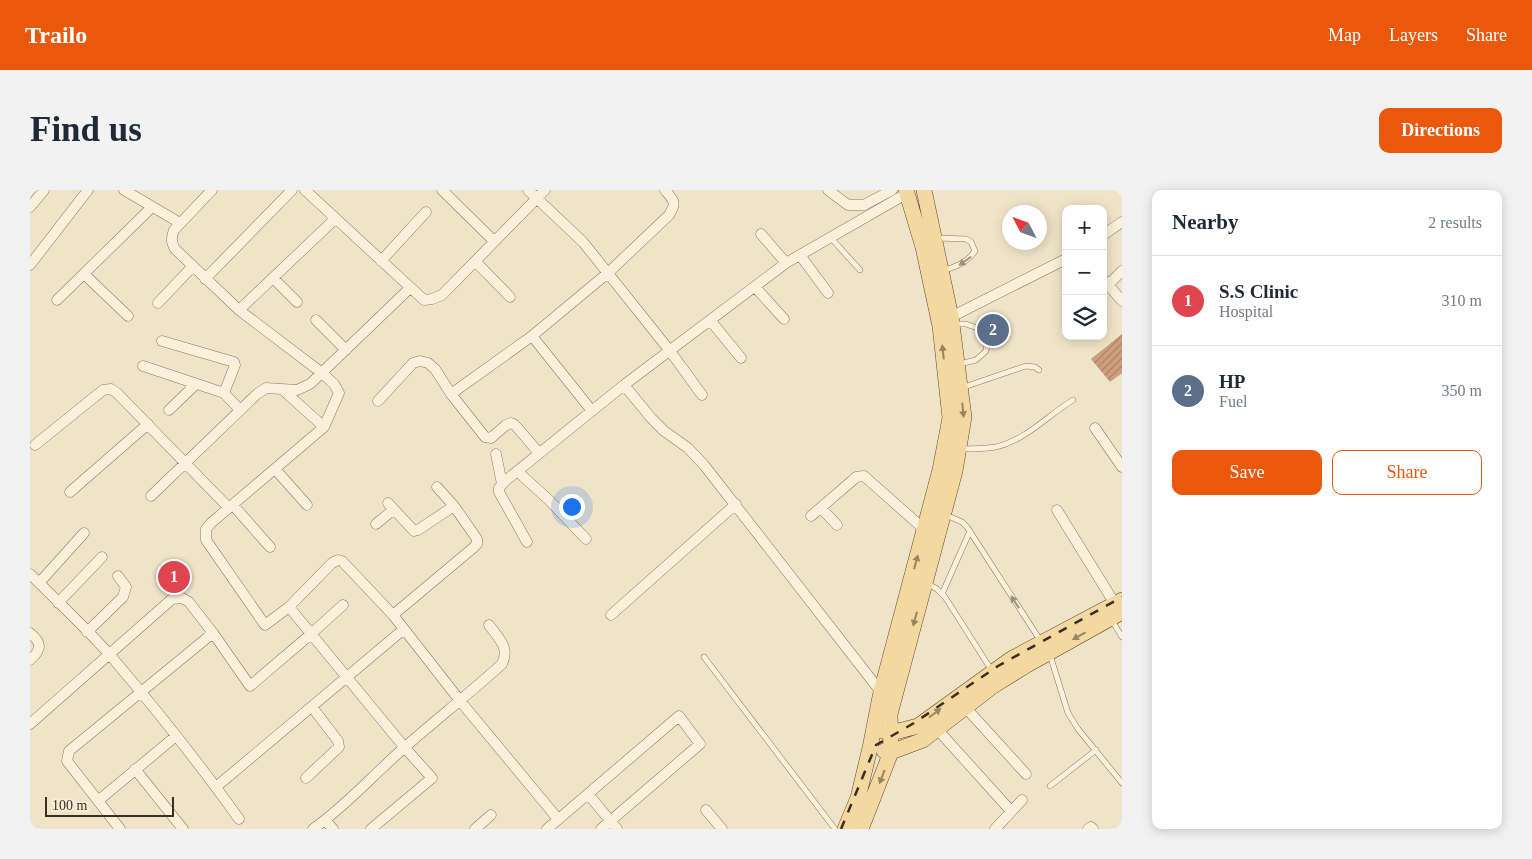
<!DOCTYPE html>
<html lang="en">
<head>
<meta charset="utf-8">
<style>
  :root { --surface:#fff; --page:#f2f2f3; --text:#1f2937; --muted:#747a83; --line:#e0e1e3; --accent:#ea580c }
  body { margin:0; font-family:Georgia,serif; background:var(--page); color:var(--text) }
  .controls { position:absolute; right:15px; top:15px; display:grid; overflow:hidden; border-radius:10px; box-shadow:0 2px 12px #0003 }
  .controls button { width:45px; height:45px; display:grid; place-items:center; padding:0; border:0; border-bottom:1px solid var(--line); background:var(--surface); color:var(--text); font:25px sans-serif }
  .compass { position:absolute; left:972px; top:15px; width:45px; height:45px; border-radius:50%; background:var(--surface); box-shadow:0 2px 12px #0003; rotate:311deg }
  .scale { position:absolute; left:15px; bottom:12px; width:129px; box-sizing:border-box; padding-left:5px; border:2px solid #3d2e20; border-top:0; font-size:14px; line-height:18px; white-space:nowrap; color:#3d2e20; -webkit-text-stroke:4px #f7eed8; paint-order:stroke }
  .you { position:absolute; left:541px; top:316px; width:18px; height:18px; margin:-12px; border:4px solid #fff; border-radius:50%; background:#1a73e8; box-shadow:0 0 0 8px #1a73e833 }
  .badge { display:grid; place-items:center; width:32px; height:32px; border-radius:50%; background:var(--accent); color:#fff; font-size:16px; font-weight:700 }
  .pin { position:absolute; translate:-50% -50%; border:2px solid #fff; box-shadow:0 1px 5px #0006 }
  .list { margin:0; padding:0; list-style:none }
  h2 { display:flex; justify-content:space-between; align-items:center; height:65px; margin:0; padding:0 20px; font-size:21px }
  h2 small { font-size:16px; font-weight:400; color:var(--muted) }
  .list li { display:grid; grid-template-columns:32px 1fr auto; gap:15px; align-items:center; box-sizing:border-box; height:90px; padding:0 20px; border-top:1px solid var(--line) }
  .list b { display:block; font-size:19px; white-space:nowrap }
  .list p { margin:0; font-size:16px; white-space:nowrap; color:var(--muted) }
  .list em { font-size:16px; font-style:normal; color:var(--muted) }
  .actions { display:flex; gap:10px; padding:15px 20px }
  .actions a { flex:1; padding:11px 0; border:1px solid var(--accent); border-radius:10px; text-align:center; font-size:18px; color:var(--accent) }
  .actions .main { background:var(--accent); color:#fff }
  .icon { flex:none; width:28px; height:28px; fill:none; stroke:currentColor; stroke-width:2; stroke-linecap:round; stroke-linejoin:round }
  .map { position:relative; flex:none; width:1092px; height:639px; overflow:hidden; border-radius:10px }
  header { display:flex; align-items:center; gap:30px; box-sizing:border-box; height:70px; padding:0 25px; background:var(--accent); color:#fff }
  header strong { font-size:24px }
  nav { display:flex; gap:28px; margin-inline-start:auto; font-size:18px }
  .intro { display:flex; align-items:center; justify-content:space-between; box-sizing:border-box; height:120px; padding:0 30px }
  h1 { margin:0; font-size:35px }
  .button { padding:12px 22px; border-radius:10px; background:var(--accent); color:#fff; font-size:18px; font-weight:700 }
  main { display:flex; gap:30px; padding:0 30px }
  aside { flex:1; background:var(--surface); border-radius:10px; box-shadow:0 2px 12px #0003 }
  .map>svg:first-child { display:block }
  .building { fill:url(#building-hatch) }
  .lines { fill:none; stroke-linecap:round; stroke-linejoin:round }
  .service-casing { stroke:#8d765c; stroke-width:6 }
  .minor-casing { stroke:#8d765c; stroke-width:11 }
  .primary-casing { stroke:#5b4430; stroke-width:16 }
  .service { stroke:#faf1dc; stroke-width:5 }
  .minor { stroke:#faf1dc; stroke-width:10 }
  .primary { stroke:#f3d9a0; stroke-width:15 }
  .rail { stroke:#3d2e20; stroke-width:2.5; stroke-dasharray:9 9; stroke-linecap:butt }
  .oneway { fill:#9c907e }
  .oneway2 { fill:#988460 }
</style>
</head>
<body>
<header>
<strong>Trailo</strong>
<nav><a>Map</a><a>Layers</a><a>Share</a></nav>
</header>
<div class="intro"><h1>Find us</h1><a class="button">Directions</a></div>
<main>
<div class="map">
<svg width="1092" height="639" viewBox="0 0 1092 639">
  <defs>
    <pattern id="building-hatch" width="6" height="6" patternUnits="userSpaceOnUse" patternTransform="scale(1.25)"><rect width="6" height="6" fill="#cf9f7d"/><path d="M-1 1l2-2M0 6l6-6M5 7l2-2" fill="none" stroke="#a98266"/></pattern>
  </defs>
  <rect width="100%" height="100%" fill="#f0e4c8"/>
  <path class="building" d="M1092,144V183L1080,192L1061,169Z
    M150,370L161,384L141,400L130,385Z"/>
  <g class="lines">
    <defs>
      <path id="service" d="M801,48L830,80
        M907,48L936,49L941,52L945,61C937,73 926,76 913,81
        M925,134H936L950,139L957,154L956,161L946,170L929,174
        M931,198L996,176L1005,177L1009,180
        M930,259C942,259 954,259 966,257C996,250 1017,226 1043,210
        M916,325L932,332L937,337L1010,450
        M896,393L907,399L915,407L962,481
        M912,404L940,341
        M1081,429L1092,447
        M1020,465L1038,523L1048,539L1092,593
        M674,467L805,639
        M1020,596L1066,560"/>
      <path id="minor" d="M94,0L150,33
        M182,0L144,40C141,48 141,52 145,59L209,120L292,183L304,194L309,203L294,237L181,333L176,339V350L235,435L259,417L302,373L308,370L312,371L363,425L431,512L528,629
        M275,0L394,110L402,109L412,105L515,0
        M412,0L464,51
        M498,0L553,52L640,161L672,205
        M798,0L818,15H834L862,0
        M0,17L14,0
        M731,44L756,73
        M1073,45L1092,32
        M770,65L798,103
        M351,71L396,22
        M445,71L480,107
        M0,75L58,0
        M54,84L98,126
        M243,88L267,112
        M175,89L262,0
        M1073,89L1092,111
        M1078,95L1092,81
        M725,97L754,129
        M27,110L122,17
        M128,113L162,77
        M209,120L305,29
        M286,130L316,160
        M680,130L711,168
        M917,130L921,127L1036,69
        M502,146L562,221
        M132,151L204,172L205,175L194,203
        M113,176L194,203L210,220
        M594,195L622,229L634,241L658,258L674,275L851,502L854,503
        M253,200L294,237
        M421,204L502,146L579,82L639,25C647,12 644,11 635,0
        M348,211L383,173L390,171L398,173L405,179L421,204L455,247L461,248L476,235L481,233L485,235L509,263
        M139,220L166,194
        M1065,238L1092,277
        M5,255L73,200L81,199L87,203L199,318
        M466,264L472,294
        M245,279L277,315
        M487,281L519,310L556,349
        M40,302L118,234
        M121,306L227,204L236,198L267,200L280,194L380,98
        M358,313L384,341L388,340L424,316
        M203,315L240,357
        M791,318L807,335
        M1027,320L1085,414
        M781,326L823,290L826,287L834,286L895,340
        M346,334L363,320
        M497,352L469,302V298L475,291L594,195L756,73L876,4
        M0,384C27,411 55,437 80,465C125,518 169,573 209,629
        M9,393L54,343
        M28,413L72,367
        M259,417L375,558L402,588L341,639
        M363,425L443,358L447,354V349L424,316L407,297
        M581,425L706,314
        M57,442L93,407L96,397L88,386
        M0,443C12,453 12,459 0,470
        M935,517L996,584
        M0,534L142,409L152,408L159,412L183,443L220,496L281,444L313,415
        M907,539L981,621
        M105,579L153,639
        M276,588L309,557L308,551L282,517
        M186,597L374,439
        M558,604L587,639
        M69,610L146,546
        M676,620L692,639
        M295,630L303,639
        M90,639L37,571L39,561L183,443
        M283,639C316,616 344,584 375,557C407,529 440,503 472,474C480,457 469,449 459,435
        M445,639L461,625
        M517,639L649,526L670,554L571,639
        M965,639L992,610
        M1058,639L1061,637L1063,639"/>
      <path id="primary" d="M853,541L861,543L888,536L981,469L1092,410
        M854,561L861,562L893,550L963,496L997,475L1092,422
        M815,639L828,608L840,558L851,502L910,280L920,228L910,136L893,57L876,0
        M831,639L861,562L860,524L925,281L934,227L921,127L894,0"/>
    </defs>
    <use href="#service" class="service-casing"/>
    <use href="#minor" class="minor-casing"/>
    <use href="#primary" class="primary-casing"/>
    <use href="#service" class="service"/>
    <use href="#minor" class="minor"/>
    <use href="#primary" class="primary"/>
    <path class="rail" d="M811,639L846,555L884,533L968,476L1092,407"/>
  </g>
  <defs><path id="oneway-solid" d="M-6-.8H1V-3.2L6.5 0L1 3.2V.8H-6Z" transform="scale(1.25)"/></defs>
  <g class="oneway">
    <use href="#oneway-solid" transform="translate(935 71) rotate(145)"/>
    <use href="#oneway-solid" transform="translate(985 412) rotate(-123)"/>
  </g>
  <g class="oneway2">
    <use href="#oneway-solid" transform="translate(913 162) rotate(-96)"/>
    <use href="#oneway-solid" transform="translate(933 220) rotate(84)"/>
    <use href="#oneway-solid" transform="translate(886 372) rotate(-75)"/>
    <use href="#oneway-solid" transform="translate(885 429) rotate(105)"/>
    <use href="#oneway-solid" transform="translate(1049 446) rotate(151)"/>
    <use href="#oneway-solid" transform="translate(905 523) rotate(-37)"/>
    <use href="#oneway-solid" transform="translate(852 587) rotate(111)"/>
  </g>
</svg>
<div class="controls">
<button>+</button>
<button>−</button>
<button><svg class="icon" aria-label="layers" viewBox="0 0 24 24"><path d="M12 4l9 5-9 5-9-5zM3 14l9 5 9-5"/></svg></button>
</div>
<svg class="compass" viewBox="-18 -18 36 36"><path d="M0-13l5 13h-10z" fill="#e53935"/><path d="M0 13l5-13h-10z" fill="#747a83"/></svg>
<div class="scale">100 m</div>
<div class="you"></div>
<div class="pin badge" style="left:144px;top:387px;background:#e0444e">1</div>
<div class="pin badge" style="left:963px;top:140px;background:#5c6f8a">2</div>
</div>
<aside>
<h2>Nearby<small>2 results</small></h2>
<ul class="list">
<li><span class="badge" style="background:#e0444e">1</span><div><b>S.S Clinic</b><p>Hospital</p></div><em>310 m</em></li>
<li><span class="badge" style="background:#5c6f8a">2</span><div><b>HP</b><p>Fuel</p></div><em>350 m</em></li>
</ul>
<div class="actions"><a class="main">Save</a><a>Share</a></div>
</aside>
</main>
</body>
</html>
